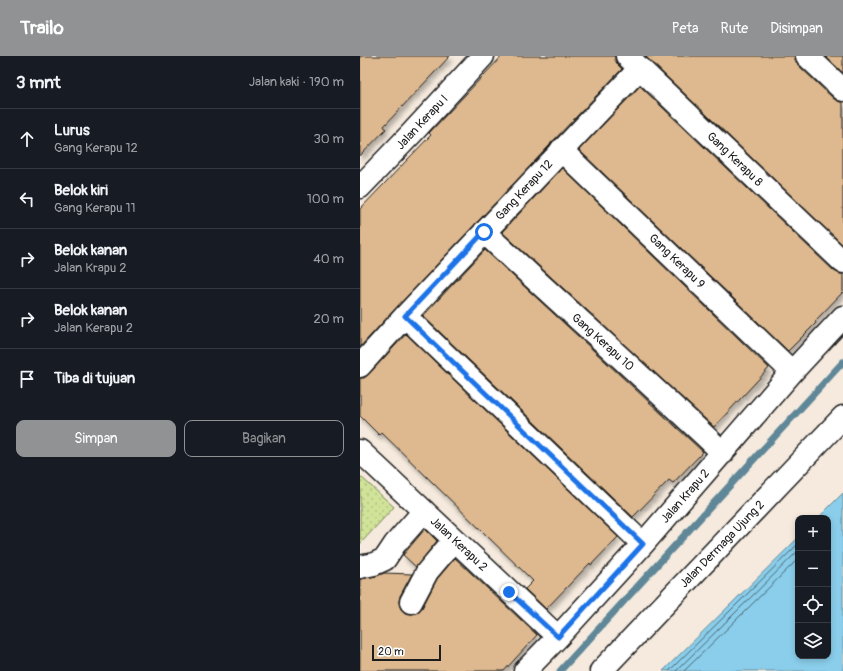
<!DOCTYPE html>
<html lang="id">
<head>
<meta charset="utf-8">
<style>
  :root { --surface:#171b24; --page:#20242c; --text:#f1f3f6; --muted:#9ea1a6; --line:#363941; --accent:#919294 }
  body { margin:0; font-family:Pangolin,sans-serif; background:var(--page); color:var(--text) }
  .controls { position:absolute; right:12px; bottom:12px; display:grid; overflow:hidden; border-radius:8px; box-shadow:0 2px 6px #0003 }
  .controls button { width:36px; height:36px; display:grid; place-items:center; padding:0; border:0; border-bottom:1px solid var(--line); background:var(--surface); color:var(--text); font:20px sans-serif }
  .scale { position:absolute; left:12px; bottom:10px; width:69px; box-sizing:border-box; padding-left:4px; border:2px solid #1c1c1c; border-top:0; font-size:11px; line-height:14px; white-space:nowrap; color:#1c1c1c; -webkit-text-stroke:3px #fff; paint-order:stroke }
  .stop { position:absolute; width:12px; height:12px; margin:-9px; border:3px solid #1a73e8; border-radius:50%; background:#fff }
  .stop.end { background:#1a73e8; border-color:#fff; box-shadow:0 1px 4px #0008 }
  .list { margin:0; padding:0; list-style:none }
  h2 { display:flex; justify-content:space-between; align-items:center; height:52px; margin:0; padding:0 16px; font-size:17px }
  h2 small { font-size:13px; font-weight:400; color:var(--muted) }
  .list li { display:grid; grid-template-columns:26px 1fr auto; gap:12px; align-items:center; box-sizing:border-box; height:60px; padding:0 16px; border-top:1px solid var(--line) }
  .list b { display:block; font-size:15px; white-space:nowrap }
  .list p { margin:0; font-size:13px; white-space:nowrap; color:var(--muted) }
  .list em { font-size:13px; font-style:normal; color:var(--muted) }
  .actions { display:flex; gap:8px; padding:12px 16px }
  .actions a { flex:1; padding:9px 0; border:1px solid var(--accent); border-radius:8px; text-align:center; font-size:14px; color:var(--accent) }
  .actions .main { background:var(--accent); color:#fff }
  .icon { flex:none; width:22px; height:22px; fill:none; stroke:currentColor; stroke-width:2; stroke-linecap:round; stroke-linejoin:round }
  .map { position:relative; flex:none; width:483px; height:615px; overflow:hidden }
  header { display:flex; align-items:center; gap:24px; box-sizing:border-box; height:56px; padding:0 20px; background:var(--accent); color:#fff }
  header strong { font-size:19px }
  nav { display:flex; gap:22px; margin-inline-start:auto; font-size:14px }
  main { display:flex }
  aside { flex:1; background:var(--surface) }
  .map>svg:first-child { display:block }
  .park { fill:url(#park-dots); stroke:#76805a }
  .water { fill:#8aceeb; stroke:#5e8798 }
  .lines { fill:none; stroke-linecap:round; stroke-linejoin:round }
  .shore { stroke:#48636f; stroke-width:1 }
  .stream { stroke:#5e8798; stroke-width:7 }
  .building { fill:#deb98f; stroke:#1c1c1c; filter:url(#shadow) }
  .minor-casing { stroke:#1c1c1c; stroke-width:25 }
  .minor { stroke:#fff; stroke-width:22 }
  .route { stroke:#1a73e8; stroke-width:5 }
  .labels { text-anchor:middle; stroke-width:4; stroke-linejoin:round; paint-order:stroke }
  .street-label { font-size:12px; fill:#1c1c1c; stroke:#fff }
</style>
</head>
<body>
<header>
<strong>Trailo</strong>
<nav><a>Peta</a><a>Rute</a><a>Disimpan</a></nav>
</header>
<main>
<aside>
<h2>3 mnt<small>Jalan kaki · 190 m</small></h2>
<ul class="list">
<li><svg class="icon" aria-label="ahead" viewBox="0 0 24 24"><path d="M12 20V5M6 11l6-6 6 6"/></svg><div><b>Lurus</b><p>Gang Kerapu 12</p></div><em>30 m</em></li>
<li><svg class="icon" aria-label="left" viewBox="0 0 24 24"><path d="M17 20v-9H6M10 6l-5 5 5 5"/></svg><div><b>Belok kiri</b><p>Gang Kerapu 11</p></div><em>100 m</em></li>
<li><svg class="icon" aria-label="right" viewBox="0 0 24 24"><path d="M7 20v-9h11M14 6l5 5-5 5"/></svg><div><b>Belok kanan</b><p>Jalan Krapu 2</p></div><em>40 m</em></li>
<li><svg class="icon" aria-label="right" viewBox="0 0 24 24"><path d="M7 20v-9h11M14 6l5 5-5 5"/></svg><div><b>Belok kanan</b><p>Jalan Kerapu 2</p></div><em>20 m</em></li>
<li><svg class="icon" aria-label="arrive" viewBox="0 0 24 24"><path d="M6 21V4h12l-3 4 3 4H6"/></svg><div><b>Tiba di tujuan</b></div></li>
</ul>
<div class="actions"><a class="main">Simpan</a><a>Bagikan</a></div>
</aside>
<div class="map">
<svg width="483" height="615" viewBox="0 0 483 615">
  <defs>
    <pattern id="park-dots" width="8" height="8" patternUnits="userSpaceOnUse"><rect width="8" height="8" fill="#d0e398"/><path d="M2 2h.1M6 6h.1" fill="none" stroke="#b2c282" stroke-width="1.8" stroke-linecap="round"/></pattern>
    <filter id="shadow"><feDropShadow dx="2.5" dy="4.5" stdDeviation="2" flood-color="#0004"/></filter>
  </defs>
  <rect width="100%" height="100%" fill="#f5eadd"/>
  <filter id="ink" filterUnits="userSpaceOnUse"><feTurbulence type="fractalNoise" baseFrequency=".025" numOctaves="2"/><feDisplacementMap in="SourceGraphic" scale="8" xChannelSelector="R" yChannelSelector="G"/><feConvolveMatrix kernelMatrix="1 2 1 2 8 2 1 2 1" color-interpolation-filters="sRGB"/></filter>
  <g filter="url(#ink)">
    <path class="park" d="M0,420L34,451L0,488Z"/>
    <path class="water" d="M483,437V615H303L438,482V600H468V462H458Z"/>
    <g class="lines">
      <path class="shore" d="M309,615L438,488
        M316,615L438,495
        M324,615L438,503"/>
      <path class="stream" d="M200,615L483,306"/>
    </g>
    <path class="building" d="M0,0H90L24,70L26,73L0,100Z
      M142,0H255V4L258,9L262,13L195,83L192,86L190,89L36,252L0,291V153L71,79L69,77Z
      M285,0H435V4L438,9L474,43L480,46H483V189Z
      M465,0H483V17Z
      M280,30L474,215L480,218H483V236L455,265L456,267L428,295L219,94Z
      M202,112L409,312L354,371L142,176Z
      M125,194L343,396L313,427L309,424L273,461L63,260Z
      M46,278L258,481L231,509L230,507L186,553L165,533L173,525L21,376L19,379L0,360V322H4L9,318Z
      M65,473L77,485L56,511L43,499Z
      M95,502L177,579L144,615H0V523L17,520L24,517L52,518L40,540L39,546L41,553L45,557L52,558L58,556L62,552L77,523Z"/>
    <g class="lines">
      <defs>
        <path id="minor" d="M267,0L483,206
          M447,0L483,34
          M201,94L432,316
          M0,131L51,78L123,0
          M124,176C203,250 284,322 363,397
          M45,260L283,488
          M0,310L45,260L280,12
          M0,395L198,581
          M0,511L14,508L25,503L35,488L64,455
          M51,546L67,516L94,484
          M165,615L198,581L283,488L432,316L483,261
          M241,615L483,361"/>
      </defs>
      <use href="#minor" class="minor-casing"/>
      <use href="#minor" class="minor"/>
    </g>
  </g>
  <g class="lines" filter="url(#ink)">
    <path class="route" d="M124,176L45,260L283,488L198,581L149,536"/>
  </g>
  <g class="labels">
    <g class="street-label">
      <text transform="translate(62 66) rotate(-47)" y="4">Jalan Kerapu I</text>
      <text transform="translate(375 103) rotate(44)" y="4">Gang Kerapu 8</text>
      <text transform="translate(164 134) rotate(-47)" y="4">Gang Kerapu 12</text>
      <text transform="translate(317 205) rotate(44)" y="4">Gang Kerapu 9</text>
      <text transform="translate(243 286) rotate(42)" y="4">Gang Kerapu 10</text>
      <text transform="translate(325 440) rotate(-49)" y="4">Jalan Krapu 2</text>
      <text transform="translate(99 488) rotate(43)" y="4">Jalan Kerapu 2</text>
      <text transform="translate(362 488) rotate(-46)" y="4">Jalan Dermaga Ujung 2</text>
    </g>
  </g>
</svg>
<div class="controls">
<button>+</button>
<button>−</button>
<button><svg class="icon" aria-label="locate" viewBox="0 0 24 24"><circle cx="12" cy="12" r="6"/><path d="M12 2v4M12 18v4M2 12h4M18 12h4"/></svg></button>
<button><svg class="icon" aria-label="layers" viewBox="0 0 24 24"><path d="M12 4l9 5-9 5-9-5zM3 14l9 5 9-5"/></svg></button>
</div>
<div class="scale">20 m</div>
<div class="stop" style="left:124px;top:176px"></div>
<div class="stop end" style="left:149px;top:536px"></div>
</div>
</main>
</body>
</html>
